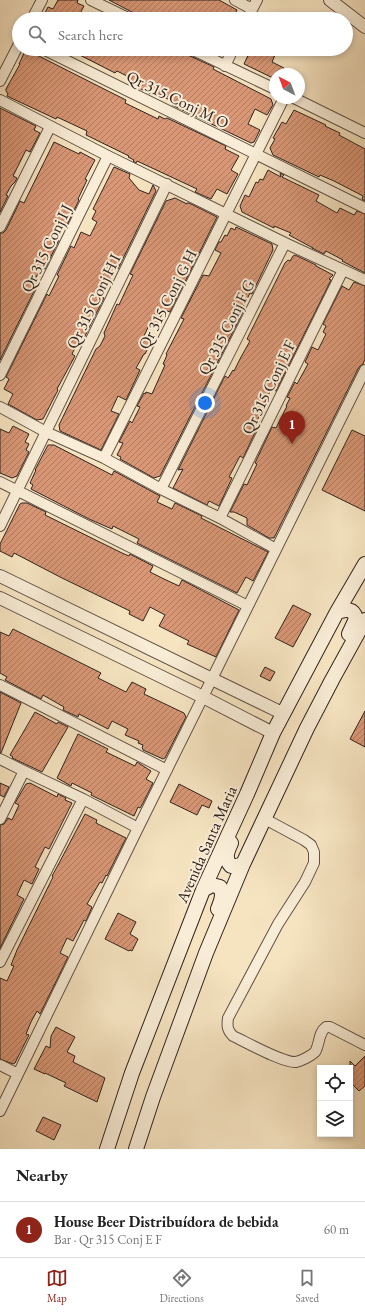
<!DOCTYPE html>
<html lang="en">
<head>
<meta charset="utf-8">
<style>
  :root { --surface:#fff; --page:#f2f2f2; --text:#222; --muted:#767676; --line:#e0e0e0; --accent:#8f2418 }
  body { margin:0; font-family:"EB Garamond",serif; background:var(--page); color:var(--text) }
  .controls { position:absolute; right:12px; bottom:12px; display:grid; overflow:hidden; border-radius:0px; box-shadow:0 2px 6px #0003 }
  .controls button { width:36px; height:36px; display:grid; place-items:center; padding:0; border:0; border-bottom:1px solid var(--line); background:var(--surface); color:var(--text); font:20px sans-serif }
  .compass { position:absolute; left:269px; top:68px; width:36px; height:36px; border-radius:50%; background:var(--surface); box-shadow:0 2px 6px #0003; rotate:319deg }
  .you { position:absolute; left:205px; top:403px; width:14px; height:14px; margin:-10px; border:3px solid #fff; border-radius:50%; background:#1a73e8; box-shadow:0 0 0 6px #1a73e833 }
  .badge { display:grid; place-items:center; width:26px; height:26px; border-radius:50%; background:var(--accent); color:#fff; font-size:13px; font-weight:700 }
  .pin { position:absolute; translate:-50% -33px; filter:drop-shadow(0 1px 2px #0008) }
  .pin::after { content:''; position:absolute; top:21px; width:14px; height:12px; background:inherit; clip-path:polygon(0 0,100% 0,50% 100%) }
  .list { margin:0; padding:0; list-style:none }
  h2 { display:flex; justify-content:space-between; align-items:center; height:52px; margin:0; padding:0 16px; font-size:17px }
  h2 small { font-size:13px; font-weight:400; color:var(--muted) }
  .list li { display:grid; grid-template-columns:26px 1fr auto; gap:12px; align-items:center; box-sizing:border-box; height:56px; padding:0 16px; border-top:1px solid var(--line) }
  .list b { display:block; font-size:15px; white-space:nowrap }
  .list p { margin:0; font-size:13px; white-space:nowrap; color:var(--muted) }
  .list em { font-size:13px; font-style:normal; color:var(--muted) }
  .icon { flex:none; width:22px; height:22px; fill:none; stroke:currentColor; stroke-width:2; stroke-linecap:round; stroke-linejoin:round }
  .map { position:relative; flex:none; width:365px; height:1149px; overflow:hidden }
  .search { position:absolute; background:var(--surface); box-shadow:0 2px 6px #0003; left:12px; right:12px; top:12px; height:44px; display:flex; align-items:center; gap:10px; box-sizing:border-box; padding:0 14px; border-radius:22px; color:var(--muted); font-size:15px }
  .sheet { height:108px; background:var(--surface) }
  nav { display:flex; justify-content:space-around; align-items:center; box-sizing:border-box; height:56px; border-top:1px solid var(--line); background:var(--surface); font-size:11px; color:var(--muted) }
  nav a { display:grid; justify-items:center; gap:2px }
  nav .on { color:var(--accent) }
  .map>svg:first-child { display:block }
  .building { fill:url(#building-hatch); stroke:#30231e }
  .lines { fill:none; stroke-linecap:round; stroke-linejoin:round }
  .minor-casing { stroke:#625347; stroke-width:12 }
  .tertiary-casing { stroke:#625347; stroke-width:14 }
  .secondary-casing { stroke:#30231e; stroke-width:16 }
  .minor { stroke:#f9edd7; stroke-width:10 }
  .tertiary { stroke:#f9edd7; stroke-width:12 }
  .secondary { stroke:#f9edd7; stroke-width:14 }
  .labels { text-anchor:middle; stroke-width:4; stroke-linejoin:round; paint-order:stroke }
  .street-label { font-size:16px; fill:#30231e; stroke:#f9edd7 }
</style>
</head>
<body>
<div class="map">
<svg width="365" height="1149" viewBox="0 0 365 1149">
  <defs>
    <pattern id="building-hatch" width="6" height="6" patternUnits="userSpaceOnUse"><rect width="6" height="6" fill="#d99776"/><path d="M-1 1l2-2M0 6l6-6M5 7l2-2" fill="none" stroke="#b07b60"/></pattern>
  </defs>
  <rect width="100%" height="100%" fill="#f6e4c1"/>
  <filter id="stains"><feTurbulence type="fractalNoise" baseFrequency=".005" numOctaves="4"/><feColorMatrix values="0 0 0 0 .2 0 0 0 0 .09 0 0 0 0 .02 0 0 0 .5 -.17"/></filter>
  <radialGradient id="worn" r=".72"><stop offset=".6" stop-color="#630" stop-opacity="0"/><stop offset="1" stop-color="#630" stop-opacity=".3"/></radialGradient>
  <path class="building" d="M58,0H78L77,3L84,6L77,19H45L46,17L44,15L48,7L53,9Z
    M109,0H219L237,10L233,19H145Z
    M68,49H185L188,55L214,67L213,69L271,99L273,105L267,115L255,109L248,124L260,130L254,142L251,143L172,105L173,102L159,94L158,97L128,83L131,78L117,71L115,73Z
    M206,49H223L220,56Z
    M251,49H262L275,55L272,62L284,68L281,74H275V79L244,64Z
    M25,51L28,53L31,52L104,89L126,100L125,103L158,119L159,116L165,119L167,118L226,146L225,149L239,156L231,170L238,174L227,194L217,189L211,199L195,192L197,189L137,161L136,163L133,161L134,160L128,157L129,156L86,135L87,131L57,117L56,119L7,96L8,94L6,91V89L20,64H19Z
    M0,108L36,126L34,130L40,133L30,152L26,150L13,176L17,178L15,182L11,186L6,195L8,196L0,212Z
    M294,110L326,125L325,126L340,133L339,135L365,149V201L362,199L363,196L334,181L320,175L319,177L273,155L270,148L275,139L273,138L282,122L286,124Z
    M54,142L79,154L80,152L95,160L85,179L87,180L78,199L79,200L67,225L62,223L54,237L59,240L45,269L41,267L35,280L38,283L0,360V233H3L6,230L20,201L24,203Z
    M114,167L130,174L129,178L139,190L149,194L153,185L156,191L118,269L116,267L108,282H109L102,297L104,298L82,342L79,340L72,354L75,356L57,389L58,390L43,419L37,420L8,404L13,394L4,389L9,379L6,377L47,294L49,296L59,276L57,275L71,246L74,248L81,232L90,236L97,222L92,219L96,211L93,209Z
    M268,170L281,177L280,173L284,175L282,177L319,195L316,201L337,213L340,208L354,215L357,211L365,214V273L342,261L343,260L326,251L324,254L312,248H313L289,235L291,233L274,226V228L242,212L240,206L245,195L249,197L256,182L258,183L260,179L263,180Z
    M175,198L187,204V203H189L217,217L170,312L164,310L157,324L151,321L144,336L152,340L145,354H144L136,368L140,370L126,400L118,396L111,411L119,414L101,450L60,431L59,425L96,349L100,346L105,336L104,333L117,304L119,305L133,275L130,274L166,201Z
    M236,227L272,244L273,250L252,294L250,293L241,311L243,312L160,476L154,478L120,459L121,457L117,455L123,443L119,442L130,421L132,423L140,407L137,406L144,393L145,394L146,392L152,394L165,365L163,364L167,355L166,354L184,319L181,318L203,275L209,276L221,253L215,250L219,242H221L225,235L227,236L231,228L235,230Z
    M295,255L316,265V266L333,275L329,279L331,280L276,391L271,389L257,421L260,422L243,458L240,456L229,477L232,478L219,506L209,501L207,505L173,488L183,469L178,470L225,376L228,378L233,370L234,371L241,357L250,341L247,339L285,263L288,260L290,261L293,256Z
    M354,282L365,286V359L363,364L359,367L274,538H269L247,525V518L234,512H230L244,484L247,485L257,464L255,463L272,427L276,428L287,406H286L290,398L287,397L295,382L297,384L308,364L305,362L312,347L318,350L326,334L323,332L326,326L323,324L342,286L349,290Z
    M13,426L29,434L25,442L29,444L26,450L29,452L17,476L12,478L0,473V429L9,433Z
    M352,430L365,436V511L322,490Z
    M48,445H54L112,475L114,471L160,496L157,502L172,509L175,503L202,516L201,518L268,552L253,581L246,577L237,593L137,543L139,539L113,526L112,529L89,519L31,489L33,485L30,483L36,470H35Z
    M22,503H27L46,512L45,515L122,553L129,556L130,554L153,566L150,572L164,579L179,586L182,580L239,610L216,657L187,644L189,641L159,626L165,615L150,607L143,621L129,614L130,611L62,578L14,553L12,557L0,551V544L20,504Z
    M293,605L311,614L293,647L275,638Z
    M13,629L101,673L98,678L126,692L132,682L146,689L144,694L184,713L186,717L165,758L163,759L143,750V749L142,748L143,745L138,743L139,741L125,735L128,729L112,721L108,729L79,714L78,717L63,710L64,707L43,695L41,699L5,680L7,677L0,673V632L9,636Z
    M265,667L275,672L270,681L260,676Z
    M0,692L21,703L1,753H0Z
    M365,711V747L350,739Z
    M35,712L57,724L58,722L68,727L42,772L12,758L13,757L10,755Z
    M78,734L108,749L106,752L135,766L137,762L151,771L146,779L153,783L143,803L140,808L138,807L134,816L91,795L92,793L72,783L71,786L57,778Z
    M0,783L9,787L4,797L0,795Z
    M30,783L57,797L58,794L66,798L65,800L72,803L49,849L45,847L35,867L39,869L32,884L24,880L17,895L24,899L0,948V825L4,824L8,818L12,820L19,805L15,803L26,784Z
    M179,784L212,801L209,808L202,805L197,815L170,802Z
    M85,814L97,820L96,823L126,838L107,876L106,875L102,883L100,882L87,904L92,907L86,921L84,920L73,941L67,938L60,953L68,957L40,1014L37,1011L31,1022L26,1034L29,1035L15,1063L13,1064L0,1059V978L7,981L14,966L11,965L17,950L53,877L52,876L57,867Z
    M118,913L136,922L130,934L138,939L132,951L130,950L129,951L105,939Z
    M56,1027L75,1037L67,1052L75,1056L73,1062L105,1078L97,1102L64,1086L66,1083L45,1073V1074L34,1069L46,1046L50,1048L51,1036Z
    M365,1056V1086L359,1091L350,1082V1061L355,1066Z
    M43,1117L61,1125L54,1140L36,1131Z"/>
  <g class="lines">
    <defs>
      <path id="minor" d="M91,0L130,19
        M235,0L252,9
        M32,19L42,0
        M247,19L257,0
        M43,49L365,208
        M191,49L275,89
        M225,66L233,49
        M0,81L19,44
        M294,98L365,133
        M0,100L108,156L285,243L365,280
        M0,227L50,127
        M0,375L108,156
        M0,407L46,432L104,458L161,489L220,518L276,549
        M104,458L284,98
        M0,482L248,606
        M161,489L285,243
        M220,518L343,270
        M0,526L167,184
        M0,685L167,770
        M0,759L24,771L83,799L138,828
        M0,819L24,771
        M265,819L304,840L311,845L314,852V863L305,882L278,924L228,1018C227,1026 227,1030 233,1036C246,1042 283,1063 296,1062C301,1061 311,1056 315,1052C320,1044 318,1033 326,1027H330L365,1045
        M0,962L83,799
        M0,1065L18,1074
        M0,1111L138,828L365,370"/>
      <path id="tertiary" d="M330,0L365,27
        M0,576L282,713
        M0,598L203,697L273,733"/>
      <path id="secondary" d="M337,612C346,609 354,608 356,619L349,634
        M231,843C227,852 224,858 231,866H237L243,864
        M203,890L212,885L220,887C224,895 221,901 218,909
        M107,1149L132,1073L203,890L247,794L273,733L337,612L365,564
        M136,1149L153,1097L206,953L243,864L307,728L332,680L365,620"/>
    </defs>
    <use href="#minor" class="minor-casing"/>
    <use href="#tertiary" class="tertiary-casing"/>
    <use href="#secondary" class="secondary-casing"/>
    <use href="#minor" class="minor"/>
    <use href="#tertiary" class="tertiary"/>
    <use href="#secondary" class="secondary"/>
  </g>
  <g class="labels">
    <g class="street-label">
      <text transform="translate(178 99) rotate(26)" y="6">Qr 315 Conj M O</text>
      <text transform="translate(46 248) rotate(-64)" y="6">Qr 315 Conj I J</text>
      <text transform="translate(167 299) rotate(-63)" y="6">Qr 315 Conj G H</text>
      <text transform="translate(93 301) rotate(-64)" y="6">Qr 315 Conj H I</text>
      <text transform="translate(226 327) rotate(-63)" y="6">Qr 315 Conj F G</text>
      <text transform="translate(268 387) rotate(-64)" y="6">Qr 315 Conj E F</text>
      <text transform="translate(206 844) rotate(-66)" y="6">Avenida Santa Maria</text>
    </g>
  </g>
  <rect width="100%" height="100%" filter="url(#stains)"/>
  <rect width="100%" height="100%" fill="url(#worn)"/>
</svg>
<div class="controls">
<button><svg class="icon" aria-label="locate" viewBox="0 0 24 24"><circle cx="12" cy="12" r="6"/><path d="M12 2v4M12 18v4M2 12h4M18 12h4"/></svg></button>
<button><svg class="icon" aria-label="layers" viewBox="0 0 24 24"><path d="M12 4l9 5-9 5-9-5zM3 14l9 5 9-5"/></svg></button>
</div>
<svg class="compass" viewBox="-18 -18 36 36"><path d="M0-13l5 13h-10z" fill="#e53935"/><path d="M0 13l5-13h-10z" fill="#767676"/></svg>
<div class="you"></div>
<div class="pin badge" style="left:292px;top:444px">1</div>
<div class="search"><svg class="icon" aria-label="search" viewBox="0 0 24 24"><circle cx="10" cy="10" r="6"/><path d="M15 15l6 6"/></svg>Search here</div>
</div>
<section class="sheet">
<h2>Nearby<small></small></h2>
<ul class="list">
<li><span class="badge">1</span><div><b>House Beer Distribuídora de bebida</b><p>Bar · Qr 315 Conj E F</p></div><em>60 m</em></li>
</ul>
</section>
<nav>
<a class="on"><svg class="icon" aria-label="map" viewBox="0 0 24 24"><path d="M3 6l6-2 6 2 6-2v14l-6 2-6-2-6 2zM9 4v14M15 6v14"/></svg>Map</a>
<a><svg class="icon" aria-label="directions" viewBox="0 0 24 24"><path d="M12 3l9 9-9 9-9-9zM9 14v-3h6M13 9l2 2-2 2"/></svg>Directions</a>
<a><svg class="icon" aria-label="saved" viewBox="0 0 24 24"><path d="M7 4h10v16l-5-4-5 4z"/></svg>Saved</a>
</nav>
</body>
</html>
